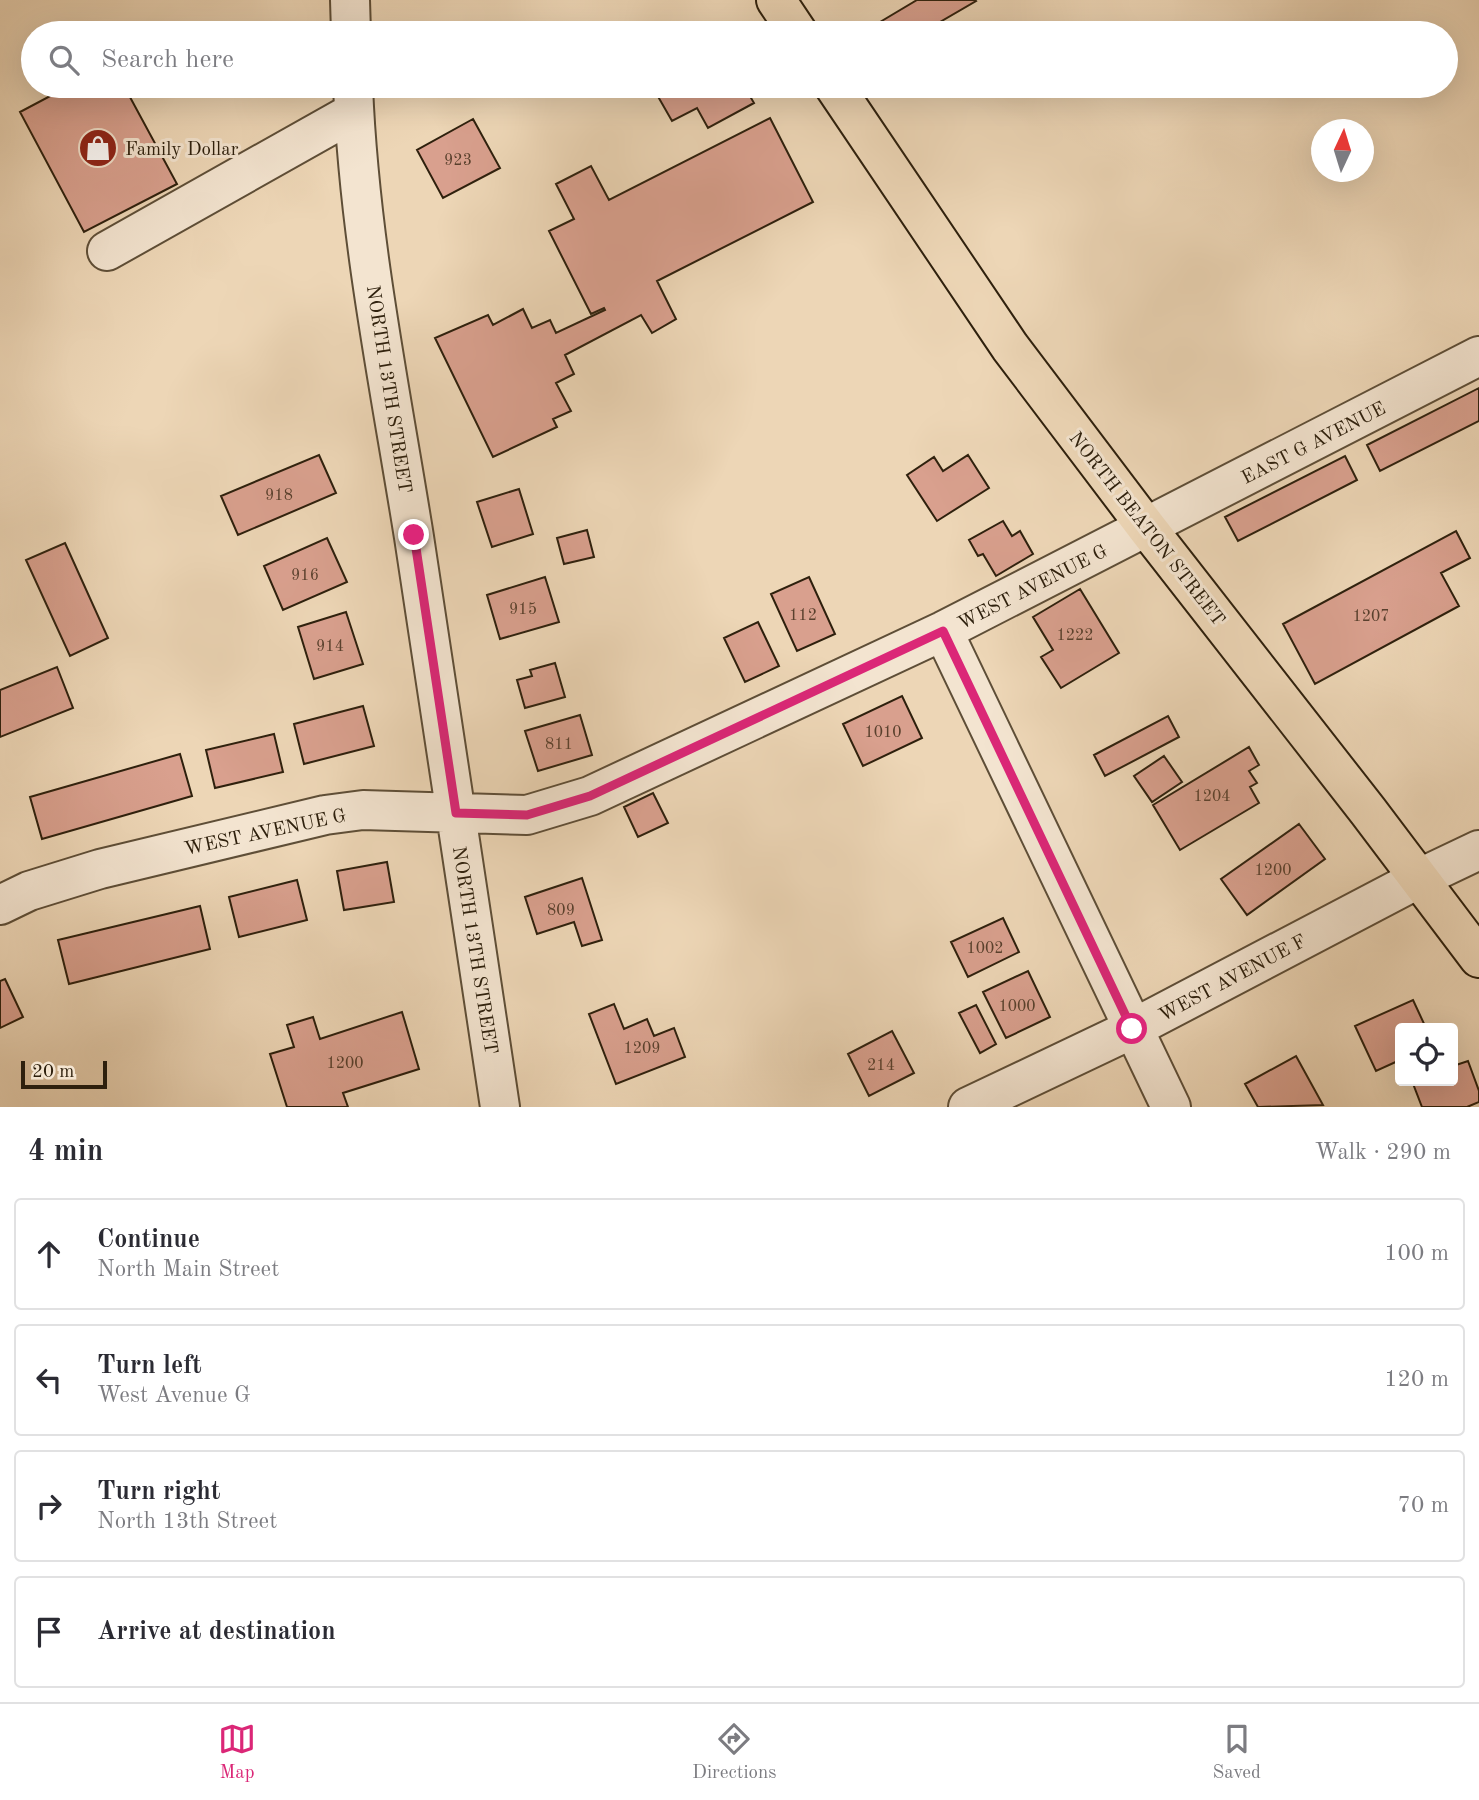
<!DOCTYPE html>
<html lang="en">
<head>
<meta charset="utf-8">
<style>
  :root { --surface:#fff; --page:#f7f7f7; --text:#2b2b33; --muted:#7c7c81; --line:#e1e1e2; --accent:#db2777 }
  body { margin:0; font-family:"Old Standard TT",serif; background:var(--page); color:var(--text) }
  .controls { position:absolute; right:21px; bottom:21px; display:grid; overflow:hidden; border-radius:7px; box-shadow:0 7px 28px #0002 }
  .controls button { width:63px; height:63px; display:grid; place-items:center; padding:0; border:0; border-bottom:2px solid var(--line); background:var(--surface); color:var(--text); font:35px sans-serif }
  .compass { position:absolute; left:1311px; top:119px; width:63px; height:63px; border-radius:50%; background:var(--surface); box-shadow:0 7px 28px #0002; rotate:4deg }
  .scale { position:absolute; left:21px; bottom:18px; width:86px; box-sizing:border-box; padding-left:7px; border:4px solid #2e200d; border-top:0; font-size:19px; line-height:24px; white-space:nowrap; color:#2e200d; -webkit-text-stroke:5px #f3e4d0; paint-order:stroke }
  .stop { position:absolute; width:21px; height:21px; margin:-16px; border:5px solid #db2777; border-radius:50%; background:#fff }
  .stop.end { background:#db2777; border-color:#fff; box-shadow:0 2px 7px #0008 }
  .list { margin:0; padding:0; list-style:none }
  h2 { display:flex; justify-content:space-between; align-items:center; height:91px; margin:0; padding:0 28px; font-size:30px }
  h2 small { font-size:23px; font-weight:400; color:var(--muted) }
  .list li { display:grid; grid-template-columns:46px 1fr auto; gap:21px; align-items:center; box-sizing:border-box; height:112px; margin:0 14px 14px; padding:0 14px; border:2px solid var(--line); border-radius:7px }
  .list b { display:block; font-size:26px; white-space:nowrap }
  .list p { margin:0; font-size:23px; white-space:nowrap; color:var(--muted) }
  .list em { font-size:23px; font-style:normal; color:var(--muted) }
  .icon { flex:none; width:38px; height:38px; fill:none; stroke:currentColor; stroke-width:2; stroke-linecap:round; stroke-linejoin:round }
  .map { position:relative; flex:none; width:1479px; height:1107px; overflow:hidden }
  .search { position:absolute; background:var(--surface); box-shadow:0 7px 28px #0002; left:21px; right:21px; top:21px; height:77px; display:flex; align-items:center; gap:18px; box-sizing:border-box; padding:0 24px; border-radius:38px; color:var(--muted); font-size:26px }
  .sheet { height:595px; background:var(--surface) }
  nav { display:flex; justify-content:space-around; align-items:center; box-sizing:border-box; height:98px; border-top:2px solid var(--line); background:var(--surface); font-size:19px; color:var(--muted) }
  nav a { display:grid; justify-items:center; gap:4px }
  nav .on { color:var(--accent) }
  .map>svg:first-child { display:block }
  .building { fill:#d9a08e; stroke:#2e200d; stroke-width:2 }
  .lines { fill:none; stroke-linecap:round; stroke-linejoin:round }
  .minor-casing { stroke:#5e4e37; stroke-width:42 }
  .major-casing { stroke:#2e200d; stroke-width:42 }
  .minor { stroke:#f3e4d0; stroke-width:38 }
  .major { stroke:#edd6b6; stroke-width:38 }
  .route { stroke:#db2777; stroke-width:9 }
  .labels { text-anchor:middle; stroke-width:6; stroke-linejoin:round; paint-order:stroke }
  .number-label { font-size:16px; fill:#59402d }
  .poi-label { font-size:19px; fill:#2e200d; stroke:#f3e4d0; text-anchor:start }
  .street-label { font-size:19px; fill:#2e200d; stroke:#f3e4d0 }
</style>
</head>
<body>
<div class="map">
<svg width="1479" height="1107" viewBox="0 0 1479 1107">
  <rect width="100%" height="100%" fill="#edd6b6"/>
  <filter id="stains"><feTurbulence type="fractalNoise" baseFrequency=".00286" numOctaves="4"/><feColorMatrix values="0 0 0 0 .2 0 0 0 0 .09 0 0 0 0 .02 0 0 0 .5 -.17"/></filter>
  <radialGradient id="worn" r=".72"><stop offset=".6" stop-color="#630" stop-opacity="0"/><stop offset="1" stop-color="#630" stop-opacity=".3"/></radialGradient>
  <path class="building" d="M917,0H975L976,1L921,33H880L875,25Z
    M69,86H124L177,184L84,232L20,112Z
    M652,86H744L754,103L708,128L697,108L672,121Z
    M770,118L813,202L657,281L676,319L652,333L641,315L565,355L574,374L556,383L571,411L553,419L557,427L493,457L435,338L488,315L493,325L523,309L532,328L550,320L556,333L605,310L604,308L591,314L549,231L574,219L556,184L591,166L609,200Z
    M473,119L500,168L443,198L417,150Z
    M1479,388V421L1380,471L1367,445Z
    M319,455L336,493L238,535L221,496Z
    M968,455L989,488L937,521L907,475L934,457L943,471Z
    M1345,456L1357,480L1238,541L1225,517Z
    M519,489L533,534L492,547L477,502Z
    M1003,521L1012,536L1020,531L1033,554L996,576L983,554L978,556L969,540Z
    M587,530L594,557L564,564L557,538Z
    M1456,531L1470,558L1441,573L1459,606L1315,684L1283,624Z
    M327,538L347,582L283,610L264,566Z
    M65,543L108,638L70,656L26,560Z
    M545,577L559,622L500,639L487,595Z
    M809,577L835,634L797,651L771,594Z
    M1080,589L1119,653L1061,688L1041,657L1053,650L1033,617Z
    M346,612L363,664L314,679L298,627Z
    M758,622L779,666L745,682L724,638Z
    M555,663L565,697L525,708L517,680L532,676L530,670Z
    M57,667L73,708L0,737V690Z
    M902,696L922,738L863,766L843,724Z
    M363,706L374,746L304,764L294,724Z
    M580,715L592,755L538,771L525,731Z
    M1168,716L1179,737L1105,776L1094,755Z
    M274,734L283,772L215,788L206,750Z
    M1249,747L1259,765L1249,771L1257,783L1250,787L1259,803L1180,850L1153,805Z
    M180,754L192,796L42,839L30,797Z
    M1164,756L1182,782L1152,802L1134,776Z
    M653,793L668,823L638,837L624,807Z
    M1299,824L1325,859L1247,915L1221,879Z
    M387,862L394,902L344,910L337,871Z
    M582,878L602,940L582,946L574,922L537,934L525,897Z
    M297,880L307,920L239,937L229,897Z
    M200,906L210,949L69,984L58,940Z
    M1003,918L1019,952L968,977L951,942Z
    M1028,971L1050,1017L1006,1038L983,992Z
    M5,979L23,1017L0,1028V981Z
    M1413,1000L1426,1028H1400V1060L1376,1071L1355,1026Z
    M614,1004L624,1029L647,1019L654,1036L674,1028L685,1057L616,1084L589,1014Z
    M976,1005L996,1044L980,1053L959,1013Z
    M402,1012L419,1069L343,1093L348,1107H287L270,1054L294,1047L287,1025L313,1017L320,1039Z
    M892,1031L914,1073L869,1096L848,1054Z
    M1296,1056L1323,1105L1258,1107L1245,1084Z
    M1468,1061L1479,1091V1102L1467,1107H1422L1412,1081H1453V1066Z"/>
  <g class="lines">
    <defs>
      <path id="minor" d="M350,0L351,33
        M353,86C359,238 390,387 414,537C444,726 471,917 500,1107
        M107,251L354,112
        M943,631L1171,1107
        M0,905L29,891L100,869L325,815L363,810L527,815L590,796L943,631L1479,356
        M968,1107L1132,1029L1418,879L1479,850"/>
      <path id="major" d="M776,0L798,33
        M834,86L1010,347L1147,528L1368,811L1479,958"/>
    </defs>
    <use href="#minor" class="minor-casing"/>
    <use href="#major" class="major-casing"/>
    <use href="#minor" class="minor"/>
    <use href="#major" class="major"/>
  </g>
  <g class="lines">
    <path class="route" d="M414,535L456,813L527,815L590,796L943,631L1132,1029"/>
  </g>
  <defs>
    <symbol id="shop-disc" viewBox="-11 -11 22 22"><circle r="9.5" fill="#8f2418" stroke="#f3e4d0"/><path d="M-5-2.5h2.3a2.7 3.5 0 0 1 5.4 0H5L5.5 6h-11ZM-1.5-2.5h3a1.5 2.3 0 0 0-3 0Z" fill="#fff"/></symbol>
  </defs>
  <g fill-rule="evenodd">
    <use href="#shop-disc" x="76" y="126" width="44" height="44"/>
  </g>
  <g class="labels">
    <g class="number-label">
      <text x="458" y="165">923</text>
      <text x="279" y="500">918</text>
      <text x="305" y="580">916</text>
      <text x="523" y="614">915</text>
      <text x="803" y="620">112</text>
      <text x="1371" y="621">1207</text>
      <text x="1075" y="640">1222</text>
      <text x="330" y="651">914</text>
      <text x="883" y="737">1010</text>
      <text x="559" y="749">811</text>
      <text x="1212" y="801">1204</text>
      <text x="1273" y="875">1200</text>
      <text x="561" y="915">809</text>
      <text x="985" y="953">1002</text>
      <text x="1017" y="1011">1000</text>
      <text x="642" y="1053">1209</text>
      <text x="345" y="1068">1200</text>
      <text x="881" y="1070">214</text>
    </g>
    <g class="poi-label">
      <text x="125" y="155">Family Dollar</text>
    </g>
    <g class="street-label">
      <text transform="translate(390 389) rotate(81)" y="7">NORTH 13TH STREET</text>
      <text transform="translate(1313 442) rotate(-27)" y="7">EAST G AVENUE</text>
      <text transform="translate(1148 528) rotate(52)" y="7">NORTH BEATON STREET</text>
      <text transform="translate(1032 586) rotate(-27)" y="7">WEST AVENUE G</text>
      <text transform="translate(265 831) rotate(-12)" y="7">WEST AVENUE G</text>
      <text transform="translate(476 950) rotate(81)" y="7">NORTH 13TH STREET</text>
      <text transform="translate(1232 977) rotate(-28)" y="7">WEST AVENUE F</text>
    </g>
  </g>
  <rect width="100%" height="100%" filter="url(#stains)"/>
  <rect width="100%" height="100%" fill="url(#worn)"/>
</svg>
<div class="controls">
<button><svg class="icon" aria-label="locate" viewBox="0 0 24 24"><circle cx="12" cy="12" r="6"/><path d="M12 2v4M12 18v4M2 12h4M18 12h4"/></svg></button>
</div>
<svg class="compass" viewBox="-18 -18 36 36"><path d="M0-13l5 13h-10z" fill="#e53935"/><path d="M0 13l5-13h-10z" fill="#7c7c81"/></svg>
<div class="scale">20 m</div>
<div class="stop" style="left:1132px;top:1029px"></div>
<div class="stop end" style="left:414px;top:535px"></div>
<div class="search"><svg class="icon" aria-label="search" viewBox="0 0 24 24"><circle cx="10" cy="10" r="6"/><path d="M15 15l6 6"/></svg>Search here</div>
</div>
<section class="sheet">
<h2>4 min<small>Walk · 290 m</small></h2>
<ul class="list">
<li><svg class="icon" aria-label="ahead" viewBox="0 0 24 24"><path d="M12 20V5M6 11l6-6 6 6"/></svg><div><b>Continue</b><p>North Main Street</p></div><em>100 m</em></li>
<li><svg class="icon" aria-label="left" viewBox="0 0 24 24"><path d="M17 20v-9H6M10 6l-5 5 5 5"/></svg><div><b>Turn left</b><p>West Avenue G</p></div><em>120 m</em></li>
<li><svg class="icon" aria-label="right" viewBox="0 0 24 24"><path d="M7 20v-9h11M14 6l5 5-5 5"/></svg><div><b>Turn right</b><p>North 13th Street</p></div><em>70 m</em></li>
<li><svg class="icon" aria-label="arrive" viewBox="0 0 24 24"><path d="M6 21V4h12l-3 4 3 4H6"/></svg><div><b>Arrive at destination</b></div></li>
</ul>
</section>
<nav>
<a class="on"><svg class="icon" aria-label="map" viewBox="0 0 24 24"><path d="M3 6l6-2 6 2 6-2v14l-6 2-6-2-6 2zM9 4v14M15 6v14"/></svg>Map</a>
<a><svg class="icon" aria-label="directions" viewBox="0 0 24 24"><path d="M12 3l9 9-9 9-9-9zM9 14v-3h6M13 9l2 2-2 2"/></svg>Directions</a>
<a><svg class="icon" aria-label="saved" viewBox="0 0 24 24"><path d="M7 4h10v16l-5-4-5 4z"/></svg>Saved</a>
</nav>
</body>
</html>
